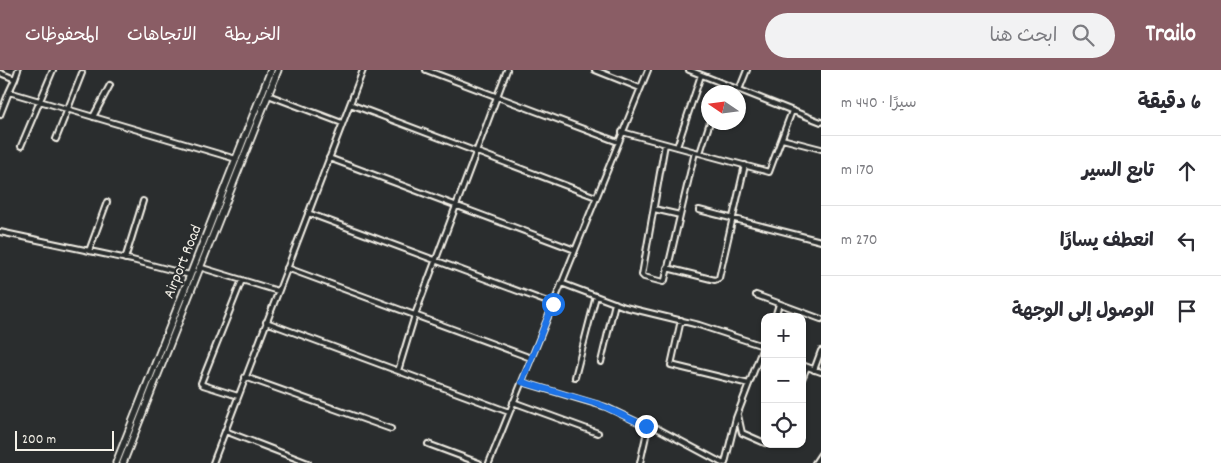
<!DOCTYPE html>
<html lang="ar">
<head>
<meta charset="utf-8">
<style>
  :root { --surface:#fff; --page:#f2f2f3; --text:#2b2b33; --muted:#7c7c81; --line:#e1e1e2; --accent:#8a5d65 }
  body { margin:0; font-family:Dekko,"Playpen Sans Arabic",sans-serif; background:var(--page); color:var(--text); direction:rtl }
  .controls { position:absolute; right:15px; bottom:15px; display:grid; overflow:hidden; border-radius:10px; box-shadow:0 1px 4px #0004 }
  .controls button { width:45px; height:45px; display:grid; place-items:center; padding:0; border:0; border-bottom:1px solid var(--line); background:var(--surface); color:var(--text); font:25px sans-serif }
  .compass { position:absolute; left:701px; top:15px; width:45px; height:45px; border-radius:50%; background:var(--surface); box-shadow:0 1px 4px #0004; rotate:283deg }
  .scale { position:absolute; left:15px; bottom:12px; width:99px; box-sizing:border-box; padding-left:5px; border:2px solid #f4f1e8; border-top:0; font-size:14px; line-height:18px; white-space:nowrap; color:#f4f1e8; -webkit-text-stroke:4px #2a2d2e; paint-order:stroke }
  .stop { position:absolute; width:15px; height:15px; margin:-11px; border:4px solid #1a73e8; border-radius:50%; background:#fff }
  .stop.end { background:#1a73e8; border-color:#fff; box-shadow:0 1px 5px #0008 }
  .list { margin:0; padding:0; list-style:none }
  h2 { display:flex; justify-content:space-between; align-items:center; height:65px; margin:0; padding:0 20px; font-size:21px }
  h2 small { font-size:16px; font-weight:400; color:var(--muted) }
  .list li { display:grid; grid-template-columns:32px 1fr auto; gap:15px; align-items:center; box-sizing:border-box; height:70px; padding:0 20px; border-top:1px solid var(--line) }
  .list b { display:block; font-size:19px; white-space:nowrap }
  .list em { font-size:16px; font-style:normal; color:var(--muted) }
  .icon { flex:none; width:28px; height:28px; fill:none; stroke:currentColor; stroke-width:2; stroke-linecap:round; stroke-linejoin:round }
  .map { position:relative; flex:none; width:821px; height:393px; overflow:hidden; direction:ltr }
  header { display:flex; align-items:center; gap:30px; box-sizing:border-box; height:70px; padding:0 25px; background:var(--accent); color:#fff }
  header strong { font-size:24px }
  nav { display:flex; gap:28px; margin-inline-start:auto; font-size:18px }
  .search { width:350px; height:45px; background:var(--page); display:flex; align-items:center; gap:12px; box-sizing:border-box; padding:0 18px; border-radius:28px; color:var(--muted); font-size:19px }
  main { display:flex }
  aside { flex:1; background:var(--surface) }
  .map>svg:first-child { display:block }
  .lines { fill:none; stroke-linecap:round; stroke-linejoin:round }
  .minor-casing { stroke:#f4f1e8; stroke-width:8 }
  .highway-casing { stroke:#f4f1e8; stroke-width:9 }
  .minor { stroke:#2a2d2e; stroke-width:4 }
  .highway { stroke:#2a2d2e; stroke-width:5.5 }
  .route { stroke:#1a73e8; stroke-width:6 }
  .labels { text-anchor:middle; stroke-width:4; stroke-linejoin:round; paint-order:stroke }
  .street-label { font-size:16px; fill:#f4f1e8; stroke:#2a2d2e }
</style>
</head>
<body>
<header>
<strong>Trailo</strong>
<div class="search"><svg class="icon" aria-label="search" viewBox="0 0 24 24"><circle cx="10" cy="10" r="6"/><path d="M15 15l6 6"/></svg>ابحث هنا</div>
<nav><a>الخريطة</a><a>الاتجاهات</a><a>المحفوظات</a></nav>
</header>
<main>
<aside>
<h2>6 دقيقة<small>سيرًا · 440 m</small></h2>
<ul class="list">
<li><svg class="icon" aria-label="ahead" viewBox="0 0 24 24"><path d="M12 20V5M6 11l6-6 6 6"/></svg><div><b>تابع السير</b></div><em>170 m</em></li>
<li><svg class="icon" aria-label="left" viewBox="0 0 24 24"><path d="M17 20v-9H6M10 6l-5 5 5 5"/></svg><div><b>انعطف يسارًا</b></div><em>270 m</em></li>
<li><svg class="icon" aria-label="arrive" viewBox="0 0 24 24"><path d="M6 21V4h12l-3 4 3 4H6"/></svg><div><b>الوصول إلى الوجهة</b></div></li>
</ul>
</aside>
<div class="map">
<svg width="821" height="393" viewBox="0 0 821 393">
  <rect width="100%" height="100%" fill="#2a2d2e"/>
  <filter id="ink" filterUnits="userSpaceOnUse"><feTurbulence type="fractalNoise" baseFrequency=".02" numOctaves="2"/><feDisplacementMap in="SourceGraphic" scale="10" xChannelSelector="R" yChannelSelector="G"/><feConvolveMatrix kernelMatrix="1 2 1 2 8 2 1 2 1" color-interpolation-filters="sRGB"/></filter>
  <g filter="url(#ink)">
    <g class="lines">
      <defs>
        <path id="minor" d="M426,0L618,72
          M595,0L640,18
          M689,0L821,52
          M0,3L15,9L9,22L236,89
          M15,9L18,0
          M739,20L747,0
          M720,22L723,14
          M268,25L342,53
          M350,34L596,127
          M0,45L9,22
          M93,47L110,15
          M622,62L769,102L792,41
          M56,69L82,3
          M782,69L821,79
          M665,74L642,205L644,207L663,212L665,210L695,82
          M21,76L53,0
          M677,77L701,5
          M700,83L710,52
          M329,88L575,180
          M654,139L680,145
          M699,140L821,171
          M308,143L553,234
          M0,162L132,190L190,205
          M89,181L107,132
          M125,189L143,131
          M199,197L278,221
          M287,198L531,288
          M667,198L715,210L719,208L745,95
          M561,213L625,237L699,255L763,276
          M756,225L821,249
          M775,247L779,234
          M681,250L671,295L749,314
          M266,252L509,342
          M601,292L615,233
          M802,295L821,302
          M814,300L821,281
          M398,301L415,245L507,0
          M245,307L391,359
          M575,307L596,226
          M802,309L807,297
          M522,312L606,337L648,357L640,393
          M238,326L203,315L201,313L242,210
          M513,332L598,363
          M738,345L742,363L765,373
          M648,357L651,355L722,393
          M225,361L308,393
          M428,374L479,393
          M213,393L363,0
          M489,393L648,0
          M725,393L736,348L765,272
          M815,393L821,384"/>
        <path id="highway" d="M116,393L271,0
          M123,393L278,0"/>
      </defs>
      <use href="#minor" class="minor-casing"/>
      <use href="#highway" class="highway-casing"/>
      <use href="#minor" class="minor"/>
      <use href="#highway" class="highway"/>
    </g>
  </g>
  <g class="lines" filter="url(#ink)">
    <path class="route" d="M553,234L522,312L601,335L646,356"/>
  </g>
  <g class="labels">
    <g class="street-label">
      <text transform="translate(181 191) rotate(-68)" y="6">Airport Road</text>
    </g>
  </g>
</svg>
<div class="controls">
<button>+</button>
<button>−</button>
<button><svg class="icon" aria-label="locate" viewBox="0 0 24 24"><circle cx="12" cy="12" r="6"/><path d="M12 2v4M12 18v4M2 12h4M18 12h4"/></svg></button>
</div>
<svg class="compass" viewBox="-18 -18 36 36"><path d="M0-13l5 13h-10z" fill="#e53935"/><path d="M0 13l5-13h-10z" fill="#7c7c81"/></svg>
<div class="scale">200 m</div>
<div class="stop" style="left:553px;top:234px"></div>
<div class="stop end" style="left:646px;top:356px"></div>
</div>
</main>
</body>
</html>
